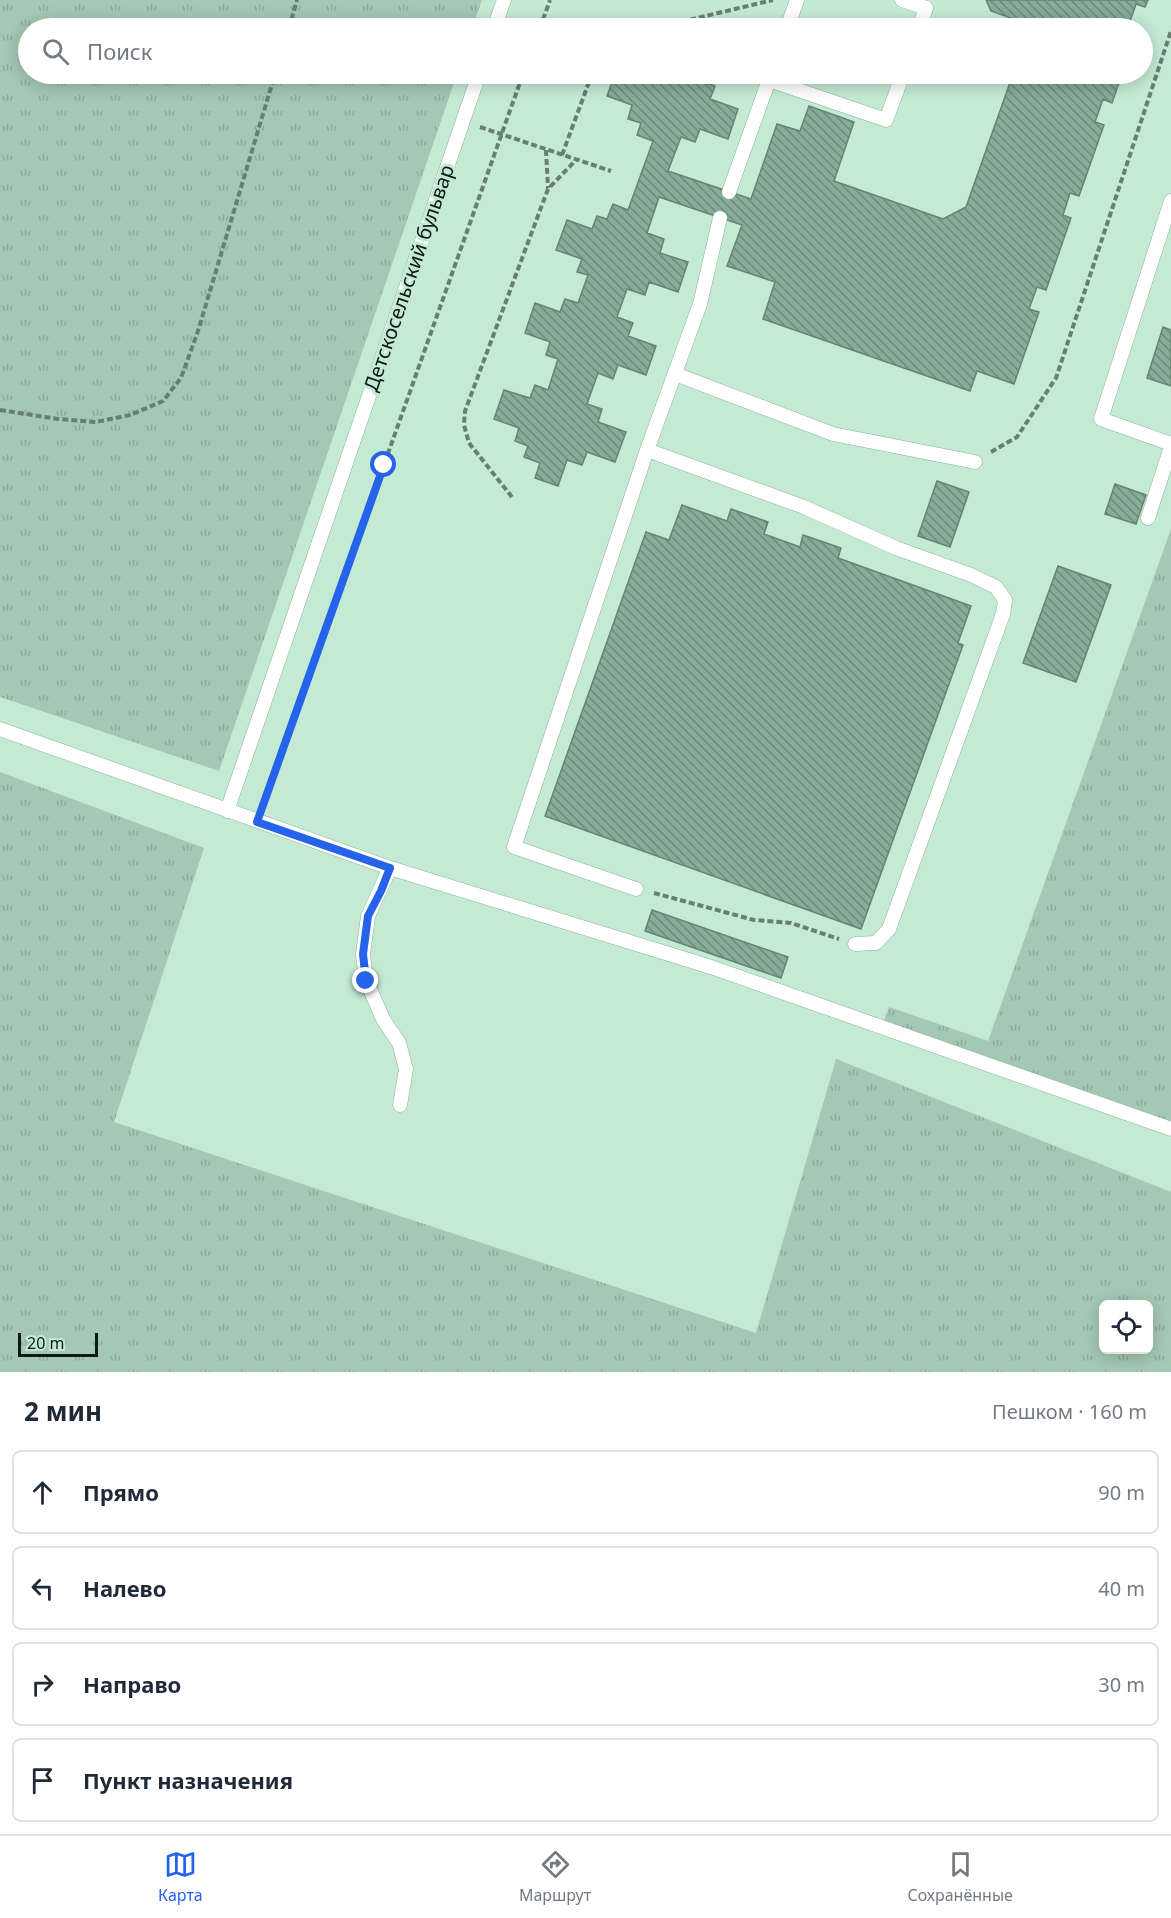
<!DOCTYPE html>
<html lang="ru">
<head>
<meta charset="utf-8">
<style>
  :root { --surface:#fff; --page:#f6f6f7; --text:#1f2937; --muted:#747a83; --line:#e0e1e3; --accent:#2563eb }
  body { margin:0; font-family:"Noto Sans",sans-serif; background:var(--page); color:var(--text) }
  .controls { position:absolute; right:18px; bottom:18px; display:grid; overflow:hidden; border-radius:9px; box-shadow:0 3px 15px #0003 }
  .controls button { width:54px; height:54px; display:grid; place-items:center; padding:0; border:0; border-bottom:2px solid var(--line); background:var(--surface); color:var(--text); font:30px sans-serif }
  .scale { position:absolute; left:18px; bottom:15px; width:80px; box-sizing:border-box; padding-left:6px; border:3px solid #0c1a13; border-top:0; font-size:16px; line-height:21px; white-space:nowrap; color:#0c1a13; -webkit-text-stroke:4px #c5ead4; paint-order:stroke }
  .stop { position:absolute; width:18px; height:18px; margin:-14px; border:4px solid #2563eb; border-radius:50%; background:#fff }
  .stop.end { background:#2563eb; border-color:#fff; box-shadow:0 2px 6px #0008 }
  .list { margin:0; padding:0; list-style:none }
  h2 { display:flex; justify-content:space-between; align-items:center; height:78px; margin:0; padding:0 24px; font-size:26px }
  h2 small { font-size:20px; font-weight:400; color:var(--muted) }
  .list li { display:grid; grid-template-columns:39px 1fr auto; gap:18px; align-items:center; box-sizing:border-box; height:84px; margin:0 12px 12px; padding:0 12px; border:2px solid var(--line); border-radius:9px }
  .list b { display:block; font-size:22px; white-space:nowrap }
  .list em { font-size:20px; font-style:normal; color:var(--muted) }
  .icon { flex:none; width:33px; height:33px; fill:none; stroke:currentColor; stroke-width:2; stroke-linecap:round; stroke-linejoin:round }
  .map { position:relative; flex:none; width:1171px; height:1372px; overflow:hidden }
  .search { position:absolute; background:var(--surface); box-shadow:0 3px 15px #0003; left:18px; right:18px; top:18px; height:66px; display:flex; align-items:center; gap:15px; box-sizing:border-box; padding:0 21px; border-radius:33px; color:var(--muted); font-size:22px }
  .sheet { height:462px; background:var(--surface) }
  nav { display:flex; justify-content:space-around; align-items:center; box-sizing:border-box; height:84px; border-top:2px solid var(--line); background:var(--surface); font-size:16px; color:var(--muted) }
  nav a { display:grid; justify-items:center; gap:3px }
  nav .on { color:var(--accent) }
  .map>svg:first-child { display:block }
  .grass { fill:url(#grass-tufts); fill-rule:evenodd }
  .building { fill:url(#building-back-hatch); stroke:#638572; stroke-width:1.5 }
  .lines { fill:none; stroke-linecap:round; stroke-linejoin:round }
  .service-casing { stroke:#8cb09c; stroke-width:15 }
  .path { stroke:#667f71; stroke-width:4; stroke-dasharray:6 3; stroke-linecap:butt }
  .service { stroke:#fff; stroke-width:14 }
  .route { stroke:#2563eb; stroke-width:8 }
  .labels { text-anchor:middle; stroke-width:6; stroke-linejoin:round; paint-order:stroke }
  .street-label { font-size:20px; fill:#0c1a13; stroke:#c5ead4 }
</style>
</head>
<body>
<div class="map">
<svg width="1171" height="1372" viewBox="0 0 1171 1372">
  <defs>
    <pattern id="grass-tufts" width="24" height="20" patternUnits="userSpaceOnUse" patternTransform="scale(1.5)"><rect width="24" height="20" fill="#a4c8b3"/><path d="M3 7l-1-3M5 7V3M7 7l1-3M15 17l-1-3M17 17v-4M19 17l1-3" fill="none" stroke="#8cab99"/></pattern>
    <pattern id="building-back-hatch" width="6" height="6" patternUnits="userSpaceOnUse" patternTransform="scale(1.5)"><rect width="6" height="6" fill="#88ac97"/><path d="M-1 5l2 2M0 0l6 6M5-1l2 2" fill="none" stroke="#6e8b7a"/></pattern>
  </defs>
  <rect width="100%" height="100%" fill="#c5ead4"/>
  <path class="grass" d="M0,0H482L472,28H28V74H457L219,771L0,697Z
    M1171,529V1124L883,1023L889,1007L988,1041Z
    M0,772L204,848L114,1122L756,1333L836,1059L1171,1192V1372H0ZM1148,1304V1350H1104V1304Z"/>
  <path class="building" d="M986,0H1148L1145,7L1136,4L1128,27L1133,28H1029L1030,25L991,11Z
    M615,74H636L643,76V74H703L700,81L715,86L710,99L738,109L728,139L700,129L695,142L681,137L668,171L751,199L777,124L800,131L809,106L854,122L834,181L943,219L966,207L1013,74H1122L1112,103L1103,99L1095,122L1104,125L1079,196L1070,193L1063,215L1071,218L1046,290L1037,287L1029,309L1039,312L1014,384L977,371L970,391L763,319L775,282L727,266L742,225L659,197L647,233L664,239L660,253L688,262L678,292L649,282L645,295L627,289L617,317L633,323L628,336L656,346L646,375L618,365L613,379L598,373L587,404L602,409L598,422L626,432L615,462L587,452L582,465L567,460L558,486L535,478L540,463L524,457L528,446L515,441L519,428L494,419L504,390L530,398L535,385L548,390L558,359L546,355L550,342L525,333L535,303L560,312L565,299L578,303L588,275L577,272L582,259L556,250L567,220L592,229L597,216L607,219L613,204L628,210L653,141L637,135L641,123L628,119L632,105L607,96Z
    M1163,327L1171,330V386L1147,378Z
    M937,481L969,492L950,547L918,536Z
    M1115,484L1146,495L1136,524L1105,514Z
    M682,505L727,521L731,509L768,522L764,534L800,547L803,535L841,548L838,558L971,606L958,643L963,645L861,929L545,816L646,532L669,540Z
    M1058,566L1111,585L1076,682L1023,663Z
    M652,910L788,957L781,978L645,931Z"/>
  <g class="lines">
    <defs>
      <path id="service" d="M902,0L926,8L919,28
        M494,28L504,0
        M787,28L797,0
        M769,80L886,120L903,74
        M729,192L771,74
        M1171,201L1101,419L1171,444
        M675,374L833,434L975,462
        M647,450L804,507L896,548L971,575L996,587L1005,600L1003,614L889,929L876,943L855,944
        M1148,518L1171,447
        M0,729L390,868L711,967L1171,1129
        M227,811L479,74
        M390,868L368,916L363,954L366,980L383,1019L399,1043L406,1069L400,1105
        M636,889L514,847L647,450L700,304L720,218"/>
    </defs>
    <use href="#service" class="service-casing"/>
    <path class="path" d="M289,28L297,0
      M540,28L550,0
      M655,28L773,0
      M480,127L611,171
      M546,150L548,188
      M562,155L592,74
      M0,410L58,419L96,422L130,415L163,401L181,378L198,331L275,74
      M991,452L1017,437L1056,378L1171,31
      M512,497L469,443L464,425L465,411L548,189L576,160
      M264,802L523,74
      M654,893L754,920L791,923L839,939"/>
    <use href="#service" class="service"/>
  </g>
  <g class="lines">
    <path class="route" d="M366,981L363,954L368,916L381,891L390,868L257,822L384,465"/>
  </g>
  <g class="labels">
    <g class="street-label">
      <text transform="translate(409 278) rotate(-71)" y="7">Детскосельский бульвар</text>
    </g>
  </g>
</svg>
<div class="controls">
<button><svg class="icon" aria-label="locate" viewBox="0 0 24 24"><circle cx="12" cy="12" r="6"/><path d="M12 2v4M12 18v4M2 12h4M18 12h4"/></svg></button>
</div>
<div class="scale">20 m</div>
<div class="stop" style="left:384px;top:465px"></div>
<div class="stop end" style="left:366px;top:981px"></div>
<div class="search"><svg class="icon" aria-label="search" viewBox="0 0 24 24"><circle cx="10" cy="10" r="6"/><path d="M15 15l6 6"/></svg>Поиск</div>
</div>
<section class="sheet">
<h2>2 мин<small>Пешком · 160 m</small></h2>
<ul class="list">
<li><svg class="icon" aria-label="ahead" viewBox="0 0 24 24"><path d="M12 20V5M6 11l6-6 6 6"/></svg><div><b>Прямо</b></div><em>90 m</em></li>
<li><svg class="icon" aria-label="left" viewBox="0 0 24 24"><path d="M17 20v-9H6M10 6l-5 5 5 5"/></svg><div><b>Налево</b></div><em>40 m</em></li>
<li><svg class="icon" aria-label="right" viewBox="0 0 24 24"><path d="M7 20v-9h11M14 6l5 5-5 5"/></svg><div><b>Направо</b></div><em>30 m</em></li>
<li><svg class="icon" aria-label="arrive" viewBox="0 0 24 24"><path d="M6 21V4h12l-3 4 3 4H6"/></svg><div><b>Пункт назначения</b></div></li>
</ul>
</section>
<nav>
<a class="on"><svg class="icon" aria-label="map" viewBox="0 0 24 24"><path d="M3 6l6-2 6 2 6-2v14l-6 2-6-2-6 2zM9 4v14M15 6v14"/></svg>Карта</a>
<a><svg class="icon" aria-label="directions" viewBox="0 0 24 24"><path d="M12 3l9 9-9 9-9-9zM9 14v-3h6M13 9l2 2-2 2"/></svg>Маршрут</a>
<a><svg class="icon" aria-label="saved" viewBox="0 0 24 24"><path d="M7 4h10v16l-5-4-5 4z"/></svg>Сохранённые</a>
</nav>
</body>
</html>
